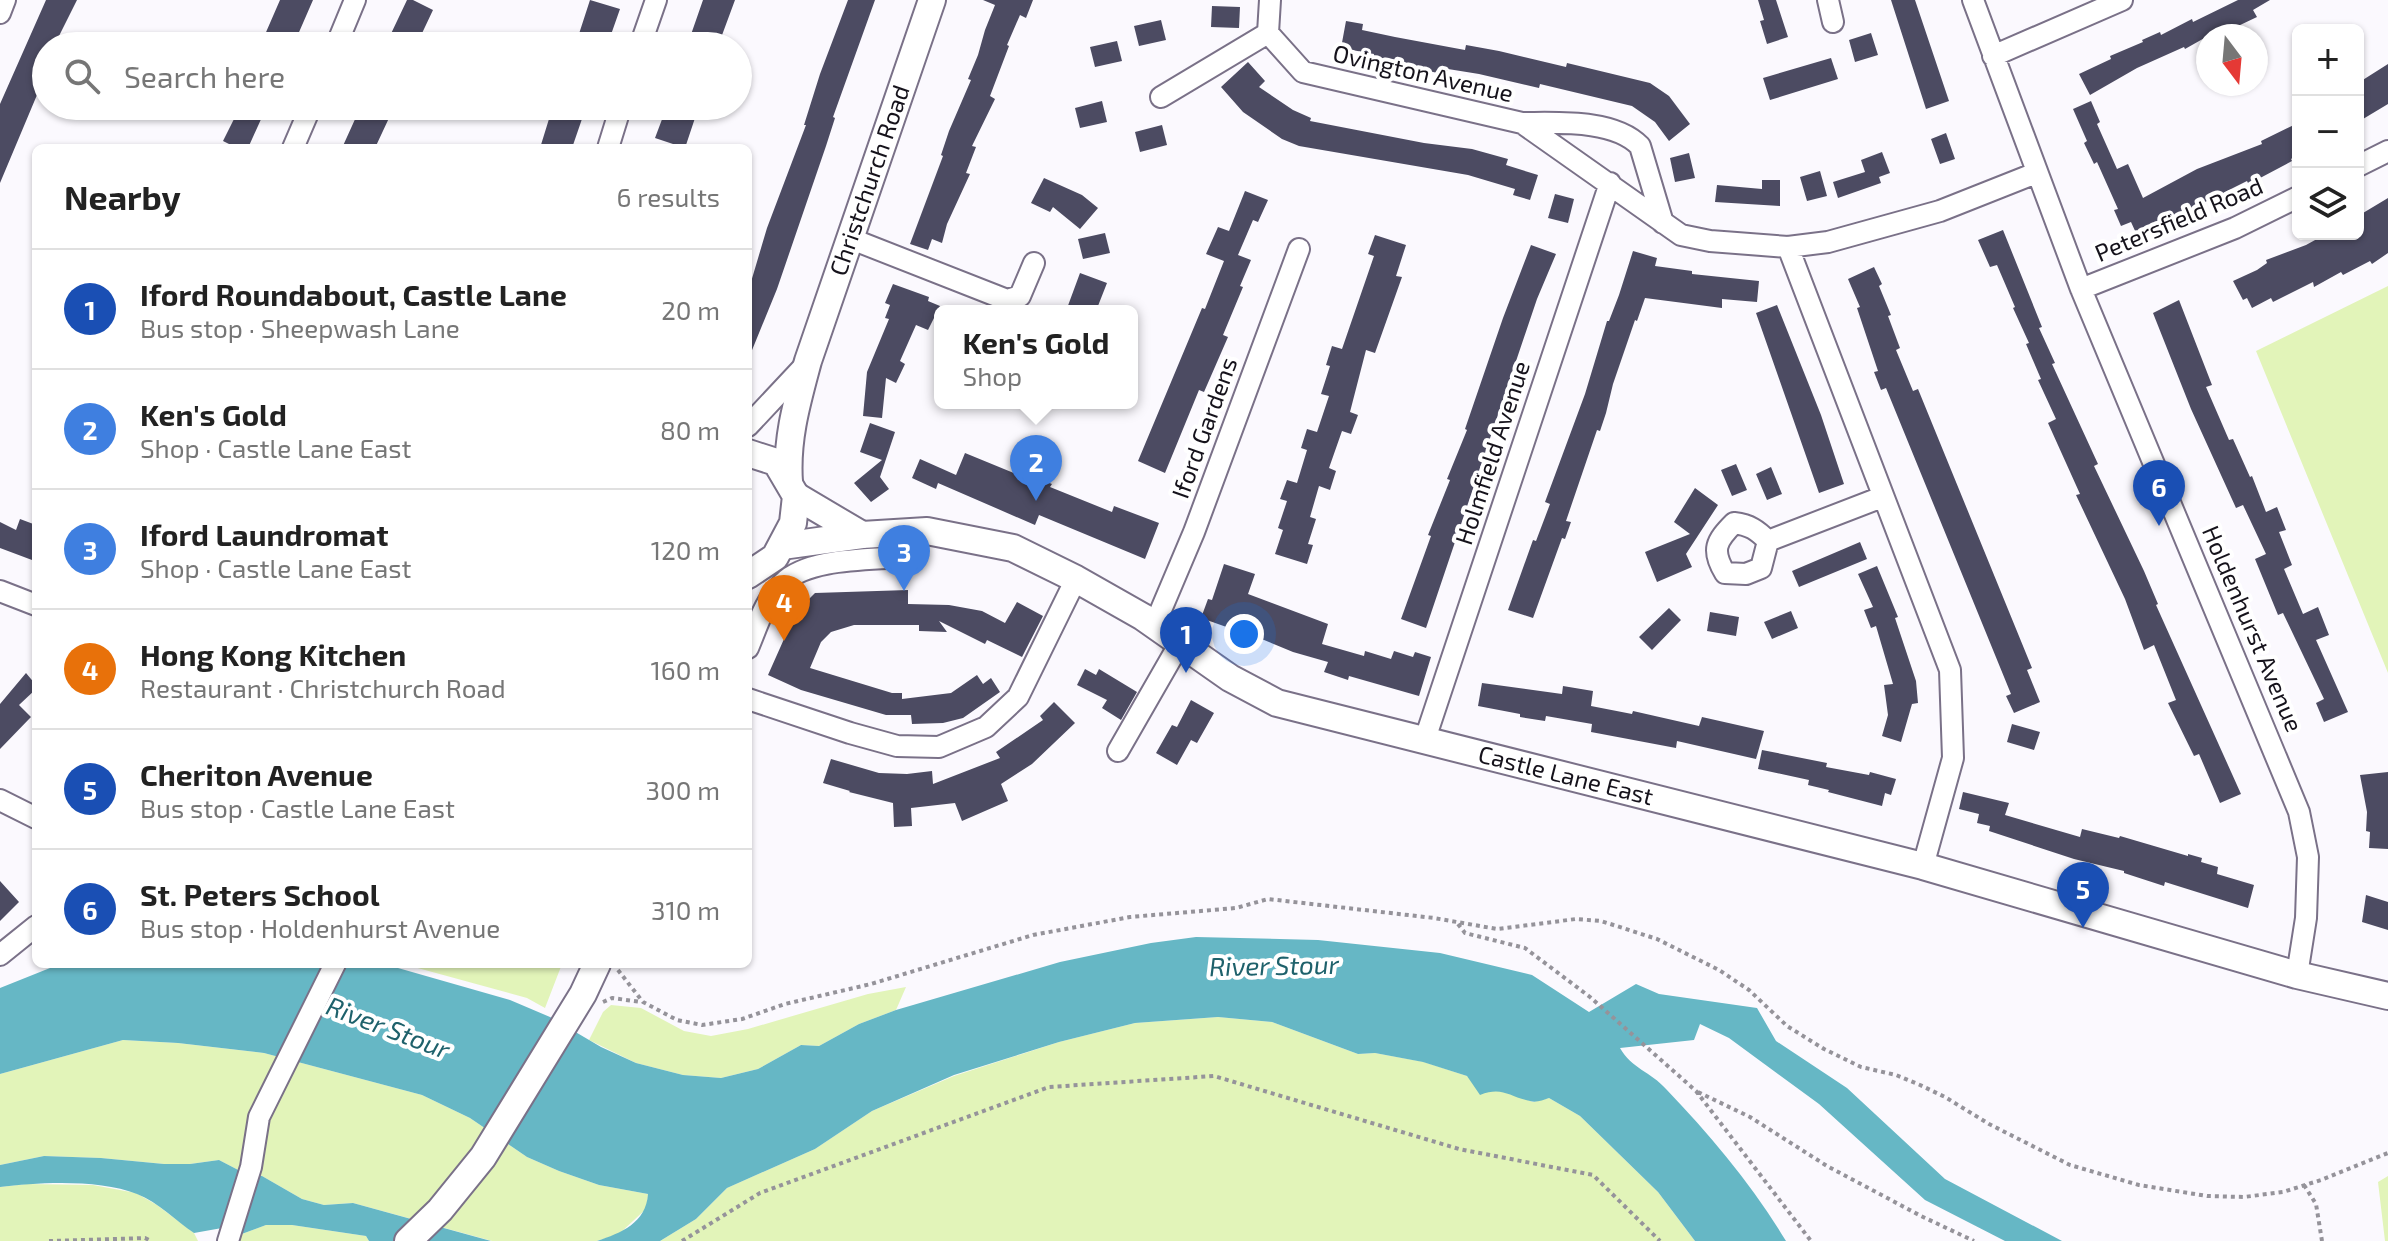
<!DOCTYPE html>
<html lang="en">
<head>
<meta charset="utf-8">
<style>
  :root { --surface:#fff; --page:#f6f6f6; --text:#222; --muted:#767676; --line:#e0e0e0; --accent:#0f766e }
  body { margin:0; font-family:"Exo 2",sans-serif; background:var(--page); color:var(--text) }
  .controls { position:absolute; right:24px; top:24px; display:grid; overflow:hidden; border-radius:12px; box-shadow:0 2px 6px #0004 }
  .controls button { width:72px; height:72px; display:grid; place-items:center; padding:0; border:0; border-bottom:2px solid var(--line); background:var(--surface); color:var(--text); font:40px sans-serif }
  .compass { position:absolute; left:2196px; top:24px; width:72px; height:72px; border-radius:50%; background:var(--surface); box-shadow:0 2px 6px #0004; rotate:164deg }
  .you { position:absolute; left:1244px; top:634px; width:28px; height:28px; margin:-20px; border:6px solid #fff; border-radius:50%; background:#1a73e8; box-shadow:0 0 0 12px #1a73e833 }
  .badge { display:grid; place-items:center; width:52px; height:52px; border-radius:50%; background:var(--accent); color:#fff; font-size:26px; font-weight:700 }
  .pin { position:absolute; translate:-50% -66px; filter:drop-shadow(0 2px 4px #0008) }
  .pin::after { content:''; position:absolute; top:42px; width:28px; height:24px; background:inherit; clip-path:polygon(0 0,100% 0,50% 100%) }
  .popup { position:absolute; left:934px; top:305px; width:204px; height:104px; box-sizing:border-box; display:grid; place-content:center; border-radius:12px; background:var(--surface); filter:drop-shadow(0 2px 6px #0005); font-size:26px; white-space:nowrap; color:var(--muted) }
  .popup b { font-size:30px; color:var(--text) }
  .popup::after { content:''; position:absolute; left:50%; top:100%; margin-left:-16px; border:16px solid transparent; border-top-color:var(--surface) }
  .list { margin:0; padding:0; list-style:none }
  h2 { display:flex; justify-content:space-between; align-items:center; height:104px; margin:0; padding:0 32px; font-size:34px }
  h2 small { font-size:26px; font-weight:400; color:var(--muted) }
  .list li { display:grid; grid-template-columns:52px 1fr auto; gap:24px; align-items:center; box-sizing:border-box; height:120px; padding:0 32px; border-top:2px solid var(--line) }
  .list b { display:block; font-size:30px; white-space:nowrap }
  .list p { margin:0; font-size:26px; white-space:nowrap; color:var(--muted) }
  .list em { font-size:26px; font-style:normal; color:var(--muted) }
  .icon { flex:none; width:44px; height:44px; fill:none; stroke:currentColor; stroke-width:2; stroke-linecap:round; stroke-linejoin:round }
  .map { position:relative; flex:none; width:2388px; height:1241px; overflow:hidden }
  .search { position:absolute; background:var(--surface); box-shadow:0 2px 6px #0004; left:32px; top:32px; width:720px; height:88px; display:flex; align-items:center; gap:20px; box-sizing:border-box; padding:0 28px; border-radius:44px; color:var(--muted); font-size:30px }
  .panel { position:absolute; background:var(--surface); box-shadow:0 2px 6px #0004; left:32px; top:144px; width:720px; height:824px; border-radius:12px }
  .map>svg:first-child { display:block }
  .green { fill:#e2f4b9 }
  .water { fill:#66b7c5 }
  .building { fill:#4c4b62 }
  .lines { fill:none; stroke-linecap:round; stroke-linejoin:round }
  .minor-casing { stroke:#7a7188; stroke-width:24 }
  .major-casing { stroke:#7a7188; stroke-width:30 }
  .path { stroke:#95939a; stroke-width:4; stroke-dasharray:4 4; stroke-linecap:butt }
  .minor { stroke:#fff; stroke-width:20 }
  .major { stroke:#fff; stroke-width:26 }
  .labels { text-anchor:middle; stroke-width:8; stroke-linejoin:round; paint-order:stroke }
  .street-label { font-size:24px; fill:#15121b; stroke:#fff }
  .water-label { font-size:26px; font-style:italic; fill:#1e616b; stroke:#fff }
</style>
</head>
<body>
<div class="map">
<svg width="2388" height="1241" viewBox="0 0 2388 1241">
  <rect width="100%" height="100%" fill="#fbf9fe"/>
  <path class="green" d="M2388,286V673L2256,351Z
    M403,964H562L545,1008L527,998Z
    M906,987L896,1010L859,1024L819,1046L801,1045L758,1069L721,1078L683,1075L636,1063L589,1040L603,1012L611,1005L641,1008L684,1031L711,1036L748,1029L868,994Z
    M1218,1017L1272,1022L1358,1054L1375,1053L1424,1062L1467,1076L1490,1091H1504L1533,1102L1549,1098L1580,1116L1658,1192L1695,1241H660L696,1219L727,1188L815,1149L872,1111L954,1076L1059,1042L1135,1023Z
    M123,1040L178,1043L264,1053L422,1095L470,1118L527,1157L559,1171L599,1185L648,1194L647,1208L619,1234L597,1241H492L353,1203L324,1205L302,1199L262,1176L244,1173L219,1160L190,1164H164L101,1158L44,1156L0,1165V1074Z
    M2388,1176V1241H2385L2378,1182Z
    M27,1184L93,1185L136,1193L157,1205L194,1233L198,1241H0V1187Z
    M266,1225H292L366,1236L369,1241H237L239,1235Z"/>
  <path class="water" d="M1196,937L1318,940L1440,953L1532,975L1589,1012L1636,984L1659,994L1757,1008L1776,1041L1847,1088L1945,1179L2062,1241H2005L1925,1200L1819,1104L1729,1038L1700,1024L1694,1040L1620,1048C1631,1068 1651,1072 1666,1089C1711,1136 1752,1185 1786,1241H1695L1658,1192L1580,1116L1549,1098C1543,1100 1536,1103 1530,1101C1509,1097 1503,1086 1480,1095L1467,1076L1423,1062L1375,1053L1358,1054L1272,1022L1218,1017L1135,1023L1059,1042L954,1075L872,1111L815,1149L727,1188L696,1219L660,1241H597C621,1233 646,1223 648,1194L599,1185L559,1171L527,1157L470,1118L422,1095L264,1053L178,1043L123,1040L0,1074V988L60,964H384L510,1000L550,1017L601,1047L636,1063L683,1075L721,1078L758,1069L801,1045L819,1046L859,1024L896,1010L1060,962L1151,943Z
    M44,1156L101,1158L164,1164H190L219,1160L244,1173L262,1176L302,1199L324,1205L353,1203L491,1241H369L366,1236L292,1225H266L239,1235L222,1228L194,1233C176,1221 158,1202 137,1194C100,1179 39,1182 0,1187V1165Z"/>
  <path class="building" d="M46,0H77L54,46H46V85L42,83L0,183V104Z
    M280,0H313L293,46H260Z
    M407,0H413L433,10L416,46H402L388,40Z
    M590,0L620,9L607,46H595L577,40Z
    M703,0H735L718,46H687Z
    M848,0H875L833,117L835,118L826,146L777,289L748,360V292L767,228L806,125H804L820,74Z
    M983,0H1033L1026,18L1020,15L1007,45L1009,46L990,96L995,99L972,146L976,147L966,173L970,174L947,224L942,243L932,239L928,250L910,244L943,156L941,155L949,131L971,80L968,79L978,55L985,30L995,5Z
    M1758,0H1776L1788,37L1767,44L1760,21L1764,20Z
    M1891,0H1915L1949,101L1926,109Z
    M2238,0H2270L2253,10L2257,17L2217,36H2208L2185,49L2184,47L2137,68L2090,95L2079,74L2111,59L2110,56L2143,42L2142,40L2160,32L2161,35L2192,19L2193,22Z
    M1212,6L1240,7L1239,28L1211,27Z
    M1161,20L1166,40L1139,46L1134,26Z
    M1346,21L1363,24L1362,30L1395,37L1465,50L1466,45L1499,51L1566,67L1567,63L1650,83L1669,96L1690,124L1669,141L1655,122L1632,106L1540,84L1539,88L1479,74L1448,69L1447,75L1373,59L1374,54L1341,48Z
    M1871,33L1878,55L1855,62L1849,40Z
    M1117,41L1122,61L1095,67L1090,47Z
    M1831,58L1838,79L1770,100L1763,78Z
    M1248,62L1265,81L1259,87L1293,110L1311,118L1310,121L1424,143L1472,149L1508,159L1506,165L1538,175L1530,200L1513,195L1515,189L1468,175L1299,146L1282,139L1243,112L1221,87Z
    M2388,64V104L2358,122V83Z
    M1102,101L1107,122L1080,128L1075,108Z
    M2091,101L2100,122L2097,124L2117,169L2128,164L2143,198L2197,169L2262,144L2261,141L2298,123V154L2291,159L2292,161L2262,177L2248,183L2247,181L2183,213L2136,233L2131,222L2121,226L2114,210L2118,209L2097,162L2094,164L2084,143L2087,141L2073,109Z
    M211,106H267L248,148H237L223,141L235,117Z
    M361,106L389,118L375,148H342Z
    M553,106L583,116L572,148H540Z
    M667,106H699L685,148L655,138Z
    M1162,125L1167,145L1140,152L1135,132Z
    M1946,133L1955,159L1940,164L1931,139Z
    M1882,152L1890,173L1879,177L1881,183L1838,198L1833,182L1865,172L1861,160Z
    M1689,153L1695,178L1675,182L1670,158Z
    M1820,171L1827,196L1807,201L1800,177Z
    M1044,178L1082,195L1098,208L1080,229L1053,207L1050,212L1031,203Z
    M1762,180H1780V206L1715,202L1717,185L1762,189Z
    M1245,191L1268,200L1258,222L1253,220L1238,255L1251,260L1240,286L1243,287L1223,335L1228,337L1204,392L1199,390L1165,473L1138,461L1202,308L1205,309L1224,261L1206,254L1218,227L1229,231Z
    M1555,194L1574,199L1568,223L1548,218Z
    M2388,198V253L2372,264L2370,261L2343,275L2341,272L2314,287L2313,282L2273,302L2271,298L2252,308L2247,298L2243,300L2233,281L2257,270L2267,263L2266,260L2306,245L2326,234H2358V216Z
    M2003,230L2042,327L2039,328L2055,363L2052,364L2098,464L2094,466L2144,571L2158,604L2156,605L2241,794L2220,803L2199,754L2194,756L2168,703L2176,700L2154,645L2144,650L2125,599L2076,495L2080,494L2048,423L2056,419L2038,380L2041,379L2026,344L2029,343L2013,308L2015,307L1997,265L1990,267L1978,240Z
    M1105,233L1110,253L1083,259L1078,239Z
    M1375,235L1406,245L1396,276L1402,277L1375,353L1366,350L1350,412L1358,415L1351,434L1342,431L1329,468L1336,471L1330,490L1319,486L1310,517L1316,519L1308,544L1313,545L1307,564L1275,554L1283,530L1278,528L1287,501L1280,499L1287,480L1297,483L1307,450L1301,448L1307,429L1317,432L1329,396L1321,394L1330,366L1326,365L1332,346L1342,349L1374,256L1368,254Z
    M1531,245L1556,254L1537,299L1426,628L1401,619L1431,536L1428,535L1450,480L1447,479L1467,430L1465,429L1503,318Z
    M1633,251L1657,258L1655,266L1692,271V274L1759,281L1757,302L1722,299V308L1645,298L1637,321L1635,320L1613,384L1606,413L1600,431L1597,430L1566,521L1571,522L1565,539L1562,538L1533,618L1508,610L1533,540L1536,541L1550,504L1545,502L1585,394L1607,321H1609L1619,295Z
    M1874,267L1882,284L1879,286L1891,315L1888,316L1900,348L1896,350L1913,391L1918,389L2032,668L2027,670L2040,702L2014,713L2006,696L2011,694L1886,388L1881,390L1874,372L1878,371L1857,308L1860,307L1848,279Z
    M1080,273L1107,283L1096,311H1066Z
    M893,284L929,297L928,301L940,306L928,330L916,325L900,361L905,364L896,383L886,378L882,418L863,416L867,372L889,319L885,318L890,305L885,303Z
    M2179,300L2212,385L2206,387L2229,440L2233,439L2250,477L2252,476L2266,512L2277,507L2286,530L2279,532L2292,565L2284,569L2303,614L2318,607L2329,635L2316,640L2348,712L2324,722L2316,703L2324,699L2283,613L2278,615L2255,559L2266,554L2243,505L2236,508L2191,409L2153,313Z
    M1777,305L1821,415L1844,484L1819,493L1756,313Z
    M870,423L895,432L880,477L889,489L871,502L854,483L882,460L860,452Z
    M965,453L1036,482L1037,478L1052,484L1050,487L1112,512L1114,506L1159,523L1145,559L1039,515L1035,525L938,483L936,489L912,478L920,459L956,475Z
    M1736,464L1747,490L1732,496L1721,470Z
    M1771,467L1782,494L1767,500L1756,474Z
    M1695,488L1718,505L1686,554L1692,567L1657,582L1645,552L1690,534L1674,522Z
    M20,519L36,525V548L32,560L0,548V522L16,530Z
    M1860,542L1867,559L1799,587L1792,571Z
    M1224,564L1255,574L1248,594L1328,624L1322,644L1364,656L1365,651L1391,659L1394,651L1413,657L1415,652L1431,657L1419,696L1349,676L1348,680L1324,672L1328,662L1293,652L1235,628V630L1201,618L1208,599L1212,600Z
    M1877,566L1898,617L1895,618L1916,681L1918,703L1912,704L1901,742L1882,736L1888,715L1884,685L1893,684L1876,626L1871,628L1864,610L1873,607L1858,574Z
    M908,590V604L949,605L982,611L1005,623L1017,602L1043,616L1022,657L987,640L985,644L939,621L947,632L919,631V625H854L831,632L821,642L810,668L892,693H902V699L951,693L977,675L983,684L991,678L1000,692L963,718L943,723L912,724L911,715H886L801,690L768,675L796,612L815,593Z
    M1669,608L1681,620L1652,650L1639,637Z
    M1791,611L1798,628L1772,639L1764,622Z
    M1710,612L1739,617L1736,636L1707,631Z
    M1085,669L1096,675L1099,669L1137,692L1121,720L1102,708L1107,700L1077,685Z
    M26,673L36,685V689L19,705L31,717L0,749V704Z
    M1482,683L1562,694L1563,686L1593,691L1591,706L1632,714L1633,711L1699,726L1702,717L1764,731L1756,759L1677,741L1676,748L1591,732L1592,724L1546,716L1545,721L1520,717V714L1478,706Z
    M1191,700L1214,713L1197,743L1191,740L1177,765L1156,753L1172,725L1177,727Z
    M1054,702L1075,723L1032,764L1001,784L1008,801L962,821L955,803L911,808L912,826L894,827L893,803L849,792L850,791L823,783L831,759L879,773L907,774L932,771L933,784L1000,758L996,752L1043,720L1040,716Z
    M2012,724L2040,732L2034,750L2007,742Z
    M1762,750L1827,763L1826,767L1869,775L1870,772L1896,779L1891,795L1885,793L1882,806L1828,792L1829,790L1808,785L1809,780L1758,769Z
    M2388,772V849L2369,848L2370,832L2366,831L2367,812L2360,775Z
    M1963,792L2009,803L2005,815L2080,837L2082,829L2119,838L2120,836L2188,856V854L2202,858L2201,862L2218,867L2217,874L2254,885L2248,908L2165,882L2164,886L2124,873V871L2074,859L1989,831L1990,826L1977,823L1979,814L1959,809Z
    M0,881L19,902L0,921Z
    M2366,895L2388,902V930L2362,922Z"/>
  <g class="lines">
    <defs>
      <path id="minor" d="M1270,0L1268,33L1303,72L1522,123L1681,235L1710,241L1788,247L1828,242L1940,211L2036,173
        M1828,0L1833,22
        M1973,0L2081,289L2299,812L2308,857L2306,918L2297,975
        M0,13L5,0
        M336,46L355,0
        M640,46L656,0
        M1993,56L2122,0
        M1161,97L1268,33
        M1522,123C1558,123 1614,119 1640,146L1663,223
        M293,148L311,106
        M608,148L621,106
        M2358,166L2388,151
        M849,238L1007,300L1020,296L1034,263
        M1788,247L1950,670L1953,758L1923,866
        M2081,289L2235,228L2298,197
        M748,426L808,362
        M1734,523C1750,525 1757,530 1768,541L1761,568L1746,574L1725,573C1711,550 1716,541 1734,523Z
        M1768,541L1882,497
        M0,591L36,605
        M1155,624L1194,532L1299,249
        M748,648C757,627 765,599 783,583C808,558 868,560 902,557L903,532
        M748,699L850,733L897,746L939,747L986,727L1018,697L1076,579
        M1425,739L1610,183
        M1118,751L1180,643
        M0,800L36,818
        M0,955L36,926
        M228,1241L251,1167L259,1117L335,964"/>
      <g id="major">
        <path d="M748,453L776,462L796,496L793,523L775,557L748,575"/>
        <path id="s1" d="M789,482C786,439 797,402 808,361L932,0"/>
        <path d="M796,496L862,535"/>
        <path id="s2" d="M782,546L862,535L927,531L1013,548L1076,579L1143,617L1230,678L1277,703L1923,866L2297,975L2388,996"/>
        <path d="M408,1241L440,1210L483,1157L583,994L597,964"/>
      </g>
    </defs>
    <use href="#minor" class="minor-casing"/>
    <use href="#major" class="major-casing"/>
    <path class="path" d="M1458,924L1465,933L1525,948L1590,997L1696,1091L1811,1241
      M618,970L643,1002L677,1020L702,1025L742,1019L785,1004L871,984L1033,935L1130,917L1236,908L1268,899L1434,918L1497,929L1576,919L1601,921L1657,939L1719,970L1749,990L1787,1026L1824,1049L1861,1067L1896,1075L1920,1085L1945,1097L1989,1124L2070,1165L2139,1185L2207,1196L2244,1197L2283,1192L2321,1180L2388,1153
      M603,1002L612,998L641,1002
      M1698,1092L1750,1117L1827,1166L1921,1216L1974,1241
      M2304,1185L2316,1204L2322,1241
      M49,1241L145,1238L151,1241
      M682,1241L760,1193L1049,1087L1214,1076L1459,1149L1593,1175L1660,1241"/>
    <use href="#minor" class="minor"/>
    <use href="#major" class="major"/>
  </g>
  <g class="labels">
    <g class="street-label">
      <text transform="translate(1423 74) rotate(13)" y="8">Ovington Avenue</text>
      <text dy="8" stroke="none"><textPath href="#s1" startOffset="314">Christchurch Road</textPath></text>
      <text transform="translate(2179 220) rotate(-23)" y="8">Petersfield Road</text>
      <text transform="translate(1205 428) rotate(-70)" y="8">Iford Gardens</text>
      <text transform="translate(1493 453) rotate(-72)" y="8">Holmfield Avenue</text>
      <text transform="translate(2252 629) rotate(67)" y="8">Holdenhurst Avenue</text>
      <text dy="8" stroke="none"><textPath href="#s2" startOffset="838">Castle Lane East</textPath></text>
    </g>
    <g class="water-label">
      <text transform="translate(1274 966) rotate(-1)" y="9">River Stour</text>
      <text transform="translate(388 1028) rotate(21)" y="9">River Stour</text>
    </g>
  </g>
</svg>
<div class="controls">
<button>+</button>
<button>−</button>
<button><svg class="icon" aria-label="layers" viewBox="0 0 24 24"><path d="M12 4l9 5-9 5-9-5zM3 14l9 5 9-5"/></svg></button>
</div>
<svg class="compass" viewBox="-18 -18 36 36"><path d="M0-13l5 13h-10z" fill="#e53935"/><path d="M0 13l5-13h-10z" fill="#767676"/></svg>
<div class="you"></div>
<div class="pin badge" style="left:1186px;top:673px;background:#1a4fb4">1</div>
<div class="pin badge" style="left:1036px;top:501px;background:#3f7fe0">2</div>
<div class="popup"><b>Ken's Gold</b>Shop</div>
<div class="pin badge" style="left:904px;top:591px;background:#3f7fe0">3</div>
<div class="pin badge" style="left:784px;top:641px;background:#e8710a">4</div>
<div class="pin badge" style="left:2083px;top:928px;background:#1a4fb4">5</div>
<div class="pin badge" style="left:2159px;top:526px;background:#1a4fb4">6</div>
<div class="search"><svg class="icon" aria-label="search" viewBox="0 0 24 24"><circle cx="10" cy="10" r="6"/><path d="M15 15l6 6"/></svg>Search here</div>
<section class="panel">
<h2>Nearby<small>6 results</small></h2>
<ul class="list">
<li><span class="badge" style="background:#1a4fb4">1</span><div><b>Iford Roundabout, Castle Lane</b><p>Bus stop · Sheepwash Lane</p></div><em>20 m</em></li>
<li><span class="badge" style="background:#3f7fe0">2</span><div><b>Ken's Gold</b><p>Shop · Castle Lane East</p></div><em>80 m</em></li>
<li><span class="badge" style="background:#3f7fe0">3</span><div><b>Iford Laundromat</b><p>Shop · Castle Lane East</p></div><em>120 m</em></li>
<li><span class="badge" style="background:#e8710a">4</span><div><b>Hong Kong Kitchen</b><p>Restaurant · Christchurch Road</p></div><em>160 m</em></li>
<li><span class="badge" style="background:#1a4fb4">5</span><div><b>Cheriton Avenue</b><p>Bus stop · Castle Lane East</p></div><em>300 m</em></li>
<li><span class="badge" style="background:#1a4fb4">6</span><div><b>St. Peters School</b><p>Bus stop · Holdenhurst Avenue</p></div><em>310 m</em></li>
</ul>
</section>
</div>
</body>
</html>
